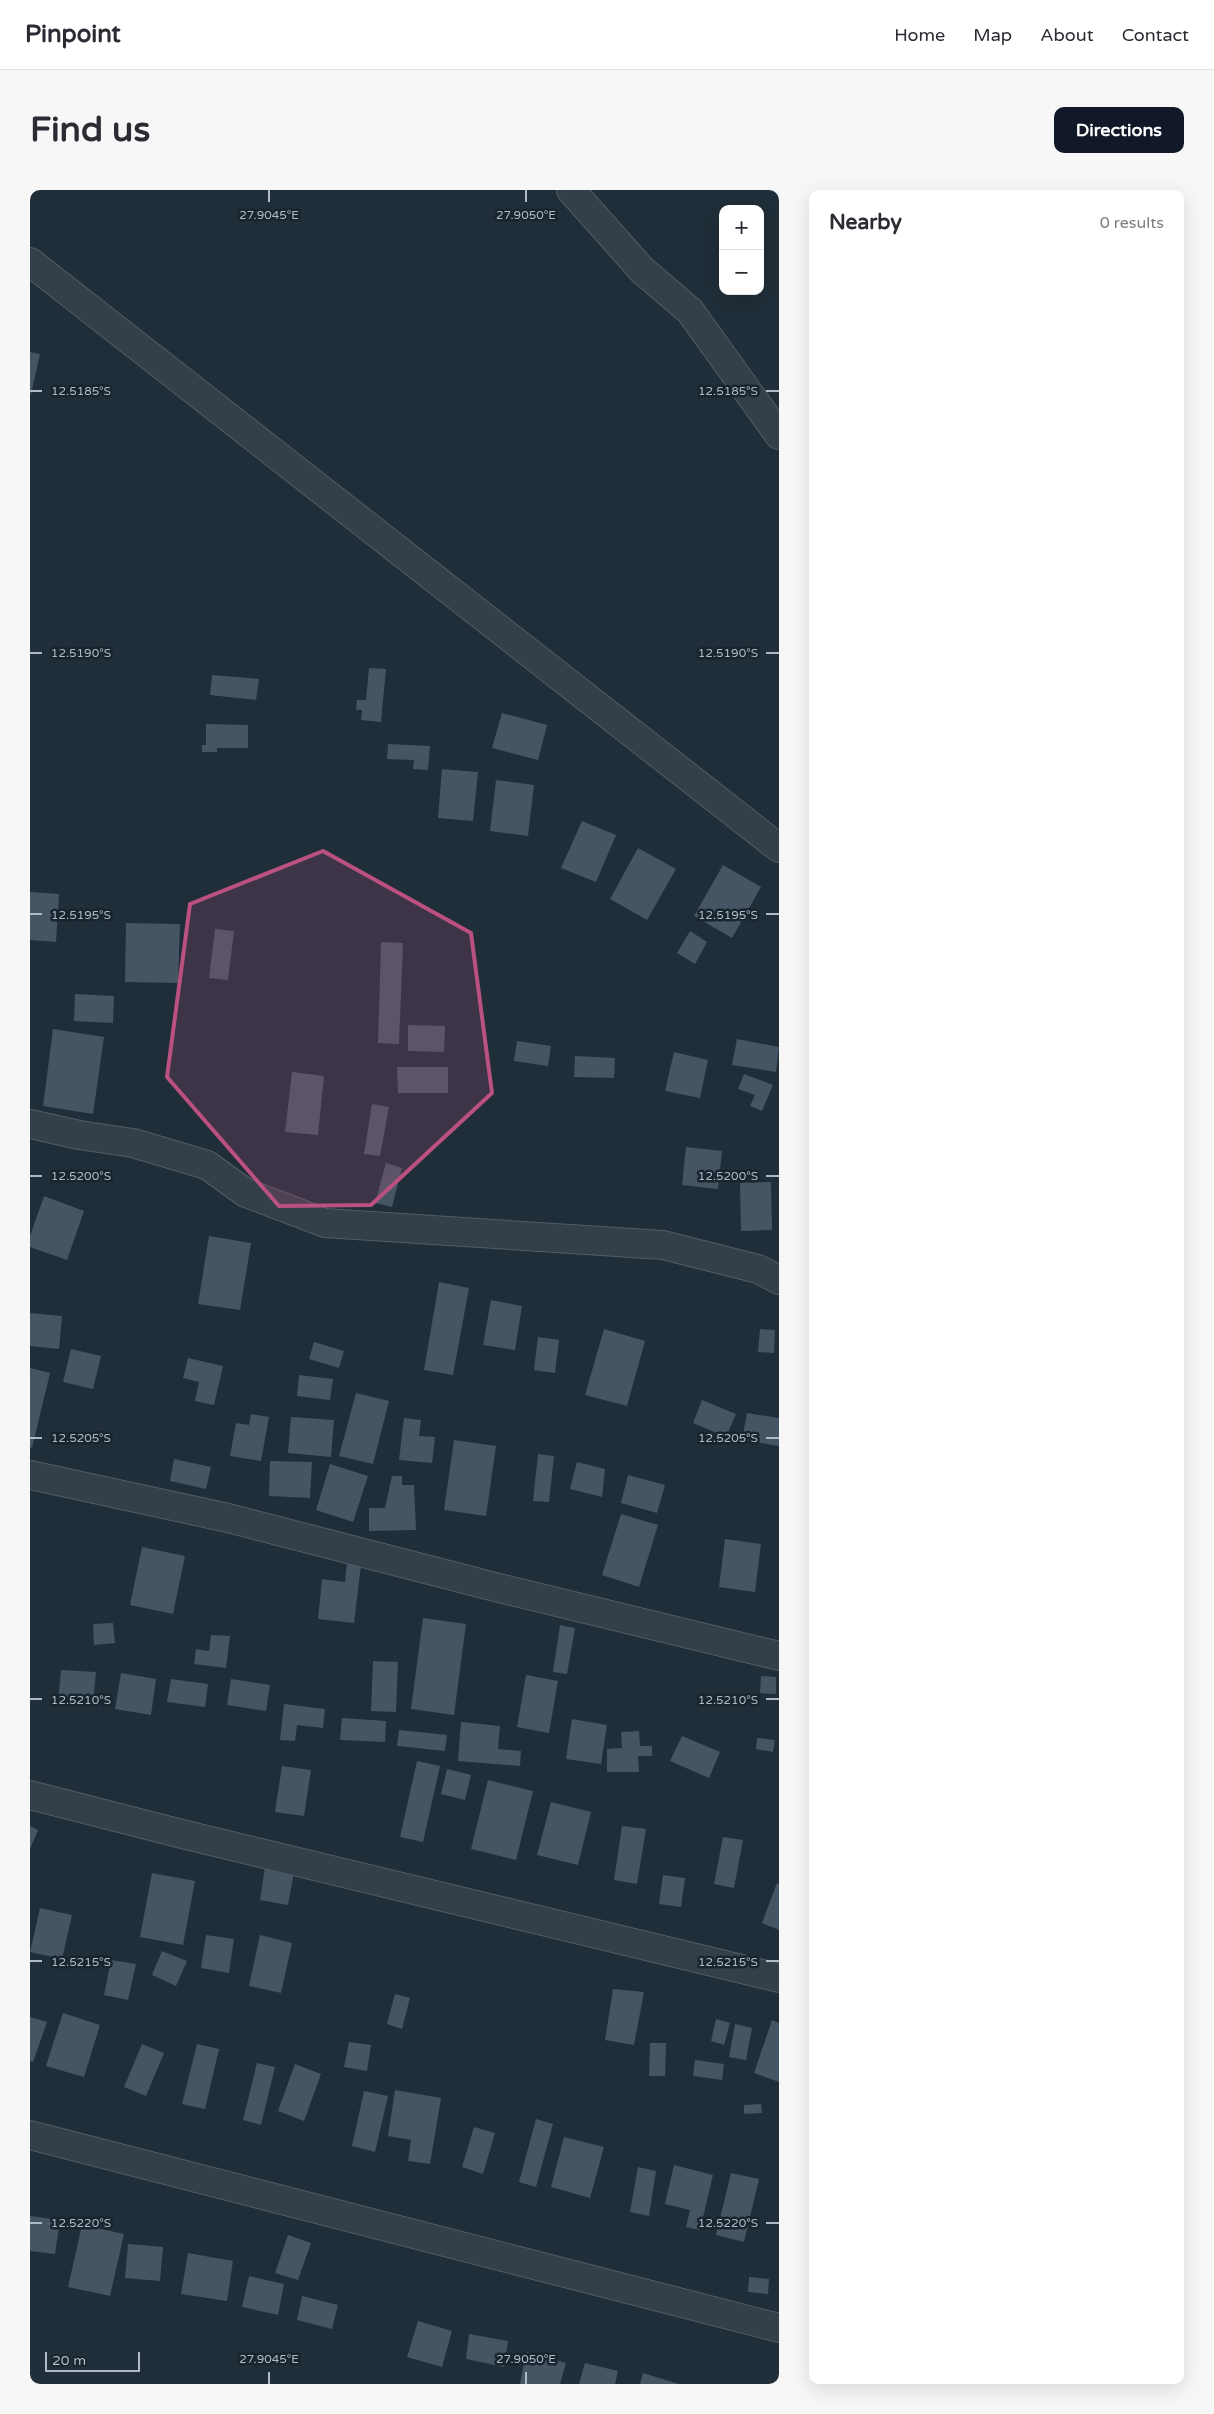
<!DOCTYPE html>
<html lang="en">
<head>
<meta charset="utf-8">
<style>
  :root { --surface:#fff; --page:#f7f7f7; --text:#2b2b33; --muted:#7c7c81; --line:#e1e1e2; --accent:#111827 }
  body { margin:0; font-family:"Varela Round",sans-serif; background:var(--page); color:var(--text) }
  .controls { position:absolute; right:15px; top:15px; display:grid; overflow:hidden; border-radius:10px; box-shadow:0 5px 20px #0002 }
  .controls button { width:45px; height:45px; display:grid; place-items:center; padding:0; border:0; border-bottom:1px solid var(--line); background:var(--surface); color:var(--text); font:25px sans-serif }
  .scale { position:absolute; left:15px; bottom:12px; width:95px; box-sizing:border-box; padding-left:5px; border:2px solid #aebac6; border-top:0; font-size:14px; line-height:18px; white-space:nowrap; color:#aebac6; -webkit-text-stroke:4px #19242e; paint-order:stroke }
  .list { margin:0; padding:0; list-style:none }
  h2 { display:flex; justify-content:space-between; align-items:center; height:65px; margin:0; padding:0 20px; font-size:21px }
  h2 small { font-size:16px; font-weight:400; color:var(--muted) }
  .map { position:relative; flex:none; width:749px; height:2194px; overflow:hidden; border-radius:10px }
  header { display:flex; align-items:center; gap:30px; box-sizing:border-box; height:70px; padding:0 25px; background:var(--surface); border-bottom:1px solid var(--line) }
  header strong { font-size:24px }
  nav { display:flex; gap:28px; margin-inline-start:auto; font-size:18px }
  .intro { display:flex; align-items:center; justify-content:space-between; box-sizing:border-box; height:120px; padding:0 30px }
  h1 { margin:0; font-size:35px }
  .button { padding:12px 22px; border-radius:10px; background:var(--accent); color:#fff; font-size:18px; font-weight:700 }
  main { display:flex; gap:30px; padding:0 30px }
  aside { flex:1; background:var(--surface); border-radius:10px; box-shadow:0 5px 20px #0002 }
  .map>svg:first-child { display:block }
  .building { fill:#465563 }
  .lines { fill:none; stroke-linecap:round; stroke-linejoin:round }
  .street-casing { stroke:#515d67; stroke-width:30 }
  .street { stroke:#343f49; stroke-width:28 }
  .marked { fill:#bb5180; fill-opacity:0.2; stroke:#bb5180; stroke-width:4; stroke-linejoin:round }
  .ticks { fill:none; stroke:#aebac6; stroke-width:2 }
  .ticks-label { font-size:12px; text-anchor:middle; fill:#aebac6; stroke:#19242e; stroke-width:5; stroke-linejoin:round; paint-order:stroke }
</style>
</head>
<body>
<header>
<strong>Pinpoint</strong>
<nav><a>Home</a><a>Map</a><a>About</a><a>Contact</a></nav>
</header>
<div class="intro"><h1>Find us</h1><a class="button">Directions</a></div>
<main>
<div class="map">
<svg width="749" height="2194" viewBox="0 0 749 2194">
  <rect width="100%" height="100%" fill="#202e39"/>
  <path class="building" d="M0,162L10,164L1,204H0Z
    M339,478L356,479L351,532L331,530L332,520H326L327,510H336Z
    M182,485L229,489L226,510L180,505Z
    M472,523L517,535L508,570L462,558Z
    M176,534L218,535V558H187V562H172V555H176Z
    M358,554L400,556L398,580L383,579L384,570L357,569Z
    M412,579L448,582L443,631L408,628Z
    M466,590L504,595L498,646L460,641Z
    M552,631L586,645L566,692L531,678Z
    M608,658L646,679L617,730L580,709Z
    M693,675L731,697L702,748L664,726Z
    M0,702L29,704L26,752L0,750Z
    M96,733L150,734L148,793L95,792Z
    M185,739L204,741L198,790L179,788Z
    M660,741L677,752L665,774L647,763Z
    M351,752L373,753L369,854L348,853Z
    M45,804L84,806L83,833L44,831Z
    M378,835L415,836L414,862L378,861Z
    M23,839L74,847L63,924L13,916Z
    M707,849L749,857L746,882L702,875Z
    M487,851L521,856L518,876L484,871Z
    M644,862L678,870L670,908L635,901Z
    M545,866L585,868L584,888L544,887Z
    M367,877H418V903H368Z
    M262,882L294,886L288,945L255,942Z
    M714,884L743,895L732,921L720,916L725,905L708,899Z
    M342,914L359,917L350,966L334,964Z
    M656,957L692,961L688,999L652,995Z
    M356,973L372,978L362,1017L345,1013Z
    M741,992L742,1040L711,1041L710,993Z
    M14,1006L54,1021L37,1070L0,1057V1046Z
    M179,1046L221,1053L210,1120L168,1114Z
    M409,1092L439,1098L423,1185L394,1180Z
    M461,1110L492,1116L485,1160L453,1155Z
    M0,1123L32,1126L29,1159L0,1156Z
    M574,1139L615,1151L597,1216L555,1205Z
    M730,1139L745,1140L744,1163L728,1162Z
    M508,1147L529,1150L525,1183L504,1180Z
    M284,1152L314,1161L309,1178L279,1169Z
    M41,1159L71,1166L63,1199L33,1192Z
    M158,1168L193,1176L184,1215L165,1211L169,1192L153,1188Z
    M0,1178L20,1183L2,1258L0,1257Z
    M269,1185L303,1189L300,1210L267,1206Z
    M326,1203L359,1211L343,1274L309,1266Z
    M672,1210L706,1224L696,1247L663,1233Z
    M717,1223L749,1228V1256L712,1250Z
    M221,1224L239,1227L231,1271L200,1266L206,1233L219,1235Z
    M261,1227L304,1230L301,1267L258,1263Z
    M374,1228L391,1230L389,1246L405,1247L402,1273L369,1270Z
    M424,1250L466,1256L456,1326L414,1320Z
    M508,1264L524,1266L519,1312L503,1311Z
    M144,1269L181,1277L176,1299L140,1291Z
    M240,1271L282,1272L280,1308L239,1306Z
    M547,1272L575,1279L572,1307L540,1299Z
    M300,1274L338,1286L323,1332L286,1320Z
    M598,1285L635,1295L627,1323L591,1313Z
    M362,1286H372V1295H384L386,1340L339,1341V1318H355Z
    M591,1324L628,1335L609,1397L572,1385Z
    M695,1349L731,1354L725,1402L689,1397Z
    M112,1357L155,1366L143,1424L100,1415Z
    M317,1373L331,1375L324,1433L288,1429L292,1389L315,1392Z
    M393,1428L436,1434L424,1525L381,1519Z
    M83,1433L85,1453L64,1455L63,1434Z
    M530,1435L545,1438L537,1484L523,1482Z
    M181,1445L200,1446L196,1478L164,1474L166,1459L179,1461Z
    M343,1471L368,1472L366,1522L341,1521Z
    M31,1480L66,1482L63,1514L28,1512Z
    M91,1483L126,1489L121,1525L85,1519Z
    M496,1485L528,1491L519,1543L487,1537Z
    M731,1486L746,1487V1504L730,1503Z
    M141,1489L178,1494L175,1517L137,1512Z
    M201,1489L240,1495L236,1521L197,1515Z
    M254,1514L295,1519L293,1538L267,1535L265,1551L250,1550Z
    M312,1528L356,1531L355,1552L310,1550Z
    M542,1529L577,1535L571,1574L536,1569Z
    M431,1532L470,1536L468,1559L491,1561L490,1576L428,1571Z
    M369,1540L417,1545L415,1561L367,1556Z
    M609,1541L610,1556H622V1566H608L609,1582H577V1559L592,1558L591,1542Z
    M652,1546L690,1562L679,1588L640,1571Z
    M727,1548L745,1550L743,1562L726,1559Z
    M387,1571L410,1576L393,1652L370,1647Z
    M252,1576L281,1580L274,1626L245,1622Z
    M417,1579L441,1585L435,1610L411,1604Z
    M458,1590L503,1601L486,1670L441,1659Z
    M521,1612L561,1622L548,1675L507,1665Z
    M0,1636L8,1640L0,1659Z
    M592,1636L616,1639L607,1694L584,1690Z
    M693,1647L713,1650L704,1698L684,1694Z
    M235,1677L264,1682L258,1715L230,1710Z
    M122,1683L165,1691L153,1755L110,1747Z
    M633,1685L655,1688L651,1717L629,1714Z
    M747,1693L749,1694V1740L732,1733Z
    M10,1718L42,1725L32,1769L0,1762Z
    M176,1745L204,1749L199,1783L171,1778Z
    M230,1745L262,1753L251,1803L219,1796Z
    M132,1761L157,1771L146,1796L122,1785Z
    M81,1770L106,1774L98,1810L74,1805Z
    M583,1799L614,1802L604,1855L575,1850Z
    M365,1804L380,1808L372,1839L357,1834Z
    M33,1823L70,1835L54,1887L16,1876Z
    M0,1827L17,1832L3,1872L0,1871Z
    M686,1829L700,1833L694,1855L681,1851Z
    M742,1830L749,1833V1892L724,1883Z
    M705,1834L722,1838L716,1870L699,1867Z
    M319,1852L341,1855L337,1881L314,1877Z
    M620,1853H636L635,1886H619Z
    M112,1854L134,1863L116,1906L94,1897Z
    M167,1854L189,1859L175,1919L152,1914Z
    M665,1870L694,1874L692,1890L663,1886Z
    M227,1873L245,1877L231,1935L213,1930Z
    M265,1874L291,1884L274,1931L248,1921Z
    M365,1900L411,1908L400,1974L378,1971L381,1950L358,1946Z
    M334,1901L358,1906L345,1962L322,1956Z
    M731,1914L732,1923L714,1924V1915Z
    M506,1929L523,1934L506,1997L489,1992Z
    M444,1937L465,1943L453,1984L432,1977Z
    M534,1947L574,1957L560,2008L521,1997Z
    M644,1975L683,1985L670,2040L656,2037L660,2020L635,2014Z
    M608,1977L626,1981L619,2026L600,2022Z
    M701,1983L729,1989L714,2052L686,2045Z
    M0,2026L30,2030L25,2064L0,2061Z
    M52,2035L94,2044L80,2106L38,2097Z
    M258,2045L281,2053L268,2090L245,2083Z
    M98,2054L133,2057L130,2091L95,2088Z
    M158,2063L203,2071L197,2111L151,2104Z
    M219,2086L254,2094L248,2125L212,2117Z
    M719,2087L739,2089L738,2104L718,2102Z
    M272,2106L308,2115L302,2139L267,2130Z
    M388,2131L422,2141L412,2177L377,2167Z
    M439,2144L478,2151L474,2177L436,2169Z
    M496,2162L536,2173L530,2194H490Z
    M555,2173L588,2181L585,2194H549Z
    M613,2183L649,2194H610Z"/>
  <g class="lines">
    <defs>
      <path id="street" d="M541,0L612,80L660,121L749,245
        M0,72L749,658
        M0,934L49,945L103,953L177,975L216,1003L295,1033L633,1055L728,1079L749,1090
        M0,1285L198,1328L469,1398L749,1466
        M0,1605L152,1644L749,1788
        M0,1945L749,2138"/>
    </defs>
    <use href="#street" class="street-casing"/>
    <use href="#street" class="street"/>
  </g>
  <path class="marked" d="M293,661L441,743L462,903L341,1015L249,1016L137,887L160,714Z"/>
  <path class="ticks" d="M239,0V12M496,0V12M0,201H12M736,201H749M0,463H12M736,463H749M0,724H12M736,724H749M0,986H12M736,986H749M0,1248H12M736,1248H749M0,1509H12M736,1509H749M0,1771H12M736,1771H749M0,2033H12M736,2033H749M239,2182V2194M496,2182V2194"/>
  <g class="ticks-label">
    <text x="239" y="29">27.9045°E</text>
    <text x="496" y="29">27.9050°E</text>
    <text x="51" y="205">12.5185°S</text>
    <text x="698" y="205">12.5185°S</text>
    <text x="51" y="467">12.5190°S</text>
    <text x="698" y="467">12.5190°S</text>
    <text x="51" y="729">12.5195°S</text>
    <text x="698" y="729">12.5195°S</text>
    <text x="51" y="990">12.5200°S</text>
    <text x="698" y="990">12.5200°S</text>
    <text x="51" y="1252">12.5205°S</text>
    <text x="698" y="1252">12.5205°S</text>
    <text x="51" y="1514">12.5210°S</text>
    <text x="698" y="1514">12.5210°S</text>
    <text x="51" y="1776">12.5215°S</text>
    <text x="698" y="1776">12.5215°S</text>
    <text x="51" y="2037">12.5220°S</text>
    <text x="698" y="2037">12.5220°S</text>
    <text x="239" y="2173">27.9045°E</text>
    <text x="496" y="2173">27.9050°E</text>
  </g>
</svg>
<div class="controls">
<button>+</button>
<button>−</button>
</div>
<div class="scale">20 m</div>
</div>
<aside>
<h2>Nearby<small>0 results</small></h2>
<ul class="list">
</ul>
</aside>
</main>
</body>
</html>
